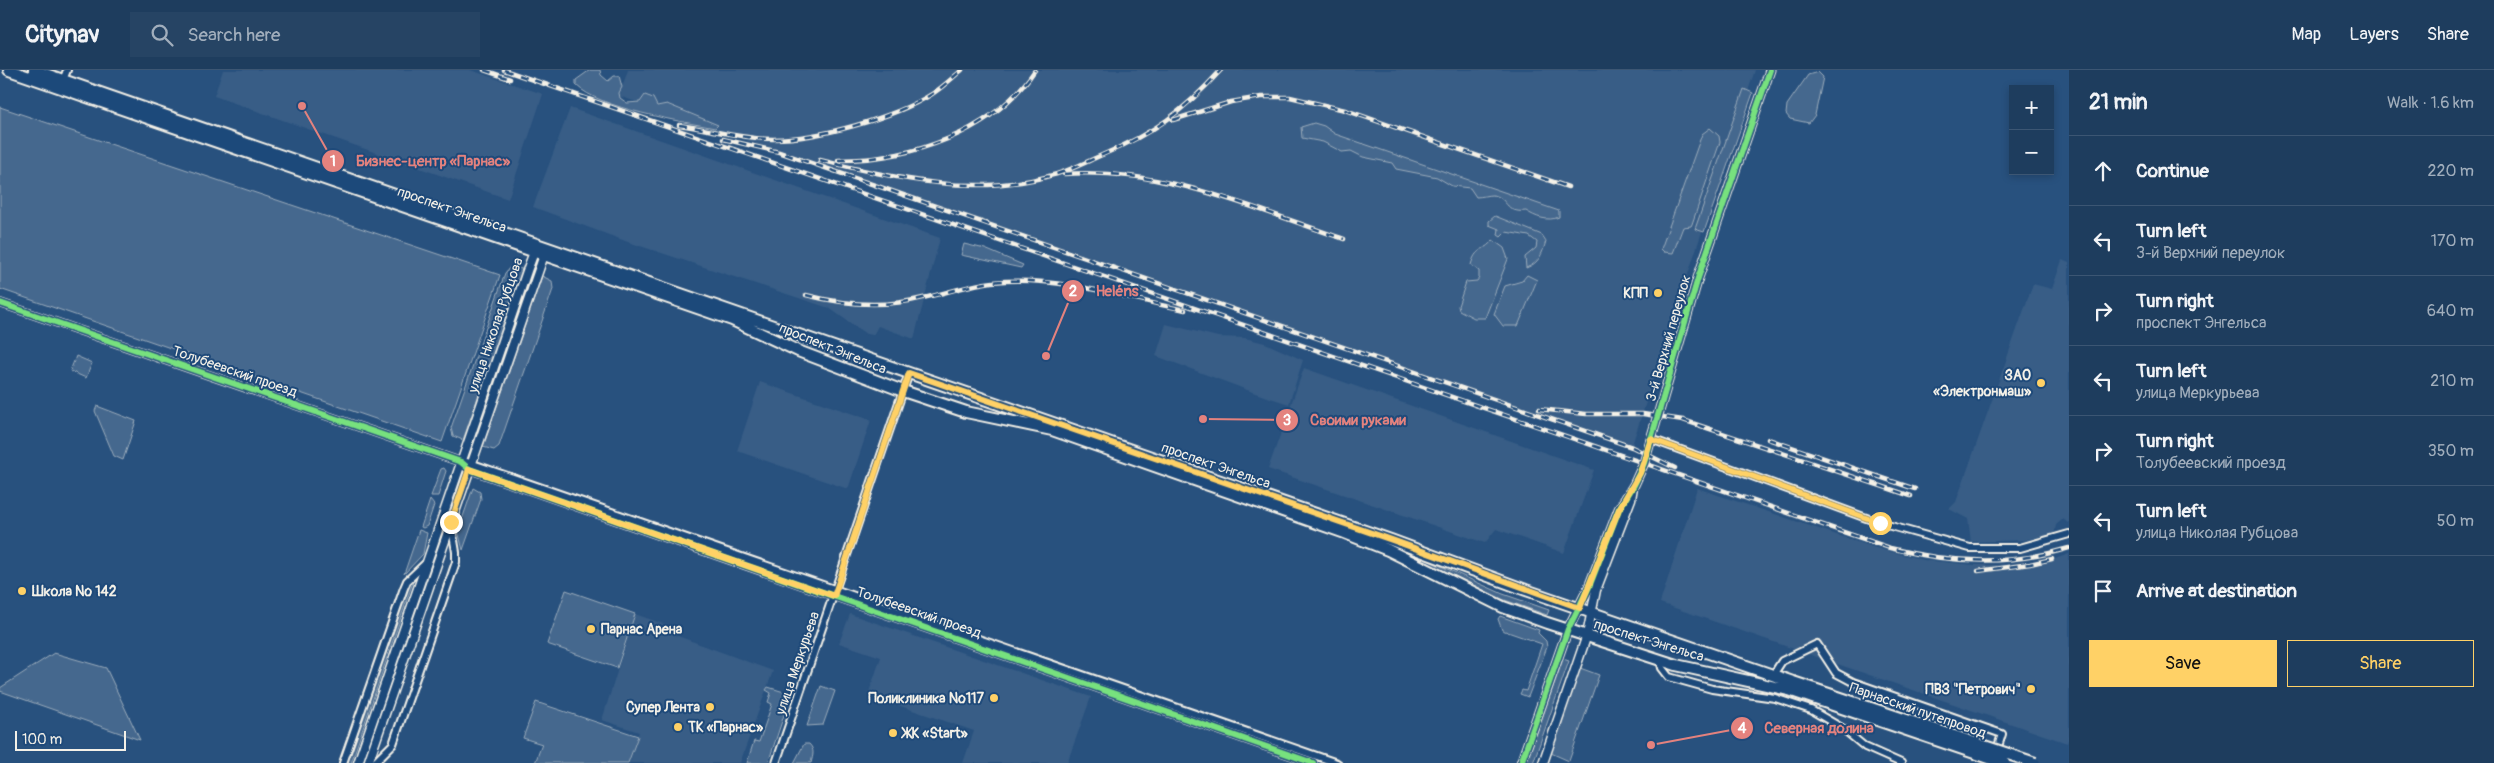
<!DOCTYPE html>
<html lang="en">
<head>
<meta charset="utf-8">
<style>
  :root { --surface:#1e3d5e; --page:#264464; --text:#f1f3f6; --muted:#a1aebc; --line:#3c5673; --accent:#ffd166 }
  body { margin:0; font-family:Pangolin,sans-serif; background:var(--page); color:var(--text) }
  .controls { position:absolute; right:15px; top:15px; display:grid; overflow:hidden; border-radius:0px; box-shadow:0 2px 8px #0003 }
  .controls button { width:45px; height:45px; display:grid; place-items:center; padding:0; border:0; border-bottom:1px solid var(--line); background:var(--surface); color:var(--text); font:25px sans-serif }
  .scale { position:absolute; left:15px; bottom:12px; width:111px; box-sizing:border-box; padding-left:5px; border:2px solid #f4f1e8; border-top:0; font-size:14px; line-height:18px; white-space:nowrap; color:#f4f1e8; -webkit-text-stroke:4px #1f4a7a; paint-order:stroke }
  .stop { position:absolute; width:15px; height:15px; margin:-11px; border:4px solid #ffd166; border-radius:50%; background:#fff }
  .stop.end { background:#ffd166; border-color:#fff; box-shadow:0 1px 5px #0008 }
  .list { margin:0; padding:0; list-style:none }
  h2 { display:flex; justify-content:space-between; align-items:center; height:65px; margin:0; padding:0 20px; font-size:21px }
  h2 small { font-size:16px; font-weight:400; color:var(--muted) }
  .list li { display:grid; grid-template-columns:32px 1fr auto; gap:15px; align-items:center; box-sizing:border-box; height:70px; padding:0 20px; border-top:1px solid var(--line) }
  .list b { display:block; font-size:19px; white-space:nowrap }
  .list p { margin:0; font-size:16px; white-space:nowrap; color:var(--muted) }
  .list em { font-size:16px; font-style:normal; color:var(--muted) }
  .actions { display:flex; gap:10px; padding:15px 20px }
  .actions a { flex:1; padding:11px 0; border:1px solid var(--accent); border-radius:0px; text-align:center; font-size:18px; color:var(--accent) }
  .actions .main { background:var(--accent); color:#111 }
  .icon { flex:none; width:28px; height:28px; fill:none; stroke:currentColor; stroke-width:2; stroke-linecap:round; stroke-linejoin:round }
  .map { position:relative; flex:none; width:2069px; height:693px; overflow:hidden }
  header { display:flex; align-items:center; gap:30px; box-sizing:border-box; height:70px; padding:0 25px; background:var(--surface); border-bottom:1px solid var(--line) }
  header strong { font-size:24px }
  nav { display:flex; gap:28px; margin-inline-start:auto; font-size:18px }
  .search { width:350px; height:45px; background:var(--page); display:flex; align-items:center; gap:12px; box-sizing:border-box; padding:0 18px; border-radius:0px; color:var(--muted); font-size:19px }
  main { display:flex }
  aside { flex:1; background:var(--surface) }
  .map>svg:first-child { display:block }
  .built { fill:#375d86 }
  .green { fill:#45688e; stroke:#9cacbb }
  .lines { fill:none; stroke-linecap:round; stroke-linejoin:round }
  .minor-casing { stroke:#f4f1e8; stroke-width:10 }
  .tertiary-casing { stroke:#f4f1e8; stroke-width:11 }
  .primary-casing { stroke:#f4f1e8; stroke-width:14 }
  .minor { stroke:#1f4a7a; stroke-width:6 }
  .tertiary { stroke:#1f4a7a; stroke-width:8 }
  .primary { stroke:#1f4a7a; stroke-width:10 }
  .rail-casing { stroke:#f4f1e8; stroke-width:4.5 }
  .rail { stroke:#1f4a7a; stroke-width:2.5; stroke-dasharray:8; stroke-linecap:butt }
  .primary-bridge-casing { stroke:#f4f1e8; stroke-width:14; stroke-linecap:butt }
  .primary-bridge { stroke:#1f4a7a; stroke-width:10 }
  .cycleway-casing { stroke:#1f4a7a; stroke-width:9 }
  .cycleway { stroke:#77e17e; stroke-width:6 }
  .route { stroke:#ffd166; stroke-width:6 }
  .poi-dot { fill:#ffd166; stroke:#1f4a7a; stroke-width:2 }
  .labels { text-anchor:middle; stroke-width:4; stroke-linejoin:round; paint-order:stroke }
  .street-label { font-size:14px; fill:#f4f1e8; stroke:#1f4a7a }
  .poi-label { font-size:14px; font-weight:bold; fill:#f4f1e8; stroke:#1f4a7a; text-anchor:end }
  .leader { fill:none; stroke:#e4827e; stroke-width:2 }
  .callout-dot { fill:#e4827e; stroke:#1f4a7a; stroke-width:2 }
  .mark-label { font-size:15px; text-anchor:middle; font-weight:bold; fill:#fff }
  .callout-label { font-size:15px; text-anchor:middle; font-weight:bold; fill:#e4827e; stroke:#1f4a7a; stroke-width:4; stroke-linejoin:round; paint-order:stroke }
</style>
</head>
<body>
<header>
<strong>Citynav</strong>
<div class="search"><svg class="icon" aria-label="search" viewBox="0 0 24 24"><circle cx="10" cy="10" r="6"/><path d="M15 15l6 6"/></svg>Search here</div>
<nav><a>Map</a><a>Layers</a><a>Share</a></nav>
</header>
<main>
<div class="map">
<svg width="2069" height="693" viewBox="0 0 2069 693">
  <rect width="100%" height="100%" fill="#28517e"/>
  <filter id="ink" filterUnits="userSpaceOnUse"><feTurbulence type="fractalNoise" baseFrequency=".02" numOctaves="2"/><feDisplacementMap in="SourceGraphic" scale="10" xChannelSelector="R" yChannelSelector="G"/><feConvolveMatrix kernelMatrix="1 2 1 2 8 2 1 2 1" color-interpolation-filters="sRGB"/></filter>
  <g filter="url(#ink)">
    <path class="built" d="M223,0H470L543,24L508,129L214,26Z
      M628,0H1755L1631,378L619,26Z
      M570,38L940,168L914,269L878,256L873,265L866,264L829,238L628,172L533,137Z
      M2062,190L2069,193V454L2063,449L2056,455L2054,465L2025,470L1971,472L1968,449L1949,439L1956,432L2033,214L2052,219Z
      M1166,254L1218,267L1245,268L1265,273L1303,290L1289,334L1258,324L1156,286Z
      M1304,298L1594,400L1564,483L1496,459L1485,473L1268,399Z
      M760,312L871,350L848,419L737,381Z
      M1697,418L1876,478L1924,490L1975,495H2038L2069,484V667L2067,673L1660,533Z
      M635,544L675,558V565L773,601L740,693H629L639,662L602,650Z
      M850,544L1091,627L1067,693H963L974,661L868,625L881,587L839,573Z"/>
    <path class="green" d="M590,0H600L601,5L608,11L614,6H619L622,17L619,23L620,28L627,33L640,32L645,25L653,28L657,36L667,34L718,55L715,58C680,51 600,39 576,15V10Z
      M1818,2L1823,7L1815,45L1809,53L1790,49L1786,44L1787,35L1808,5Z
      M1744,19L1753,23L1704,162L1695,159Z
      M0,37L500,205L442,372L0,219Z
      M1314,53L1324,56L1335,64L1559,141V147C1548,152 1535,147 1526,141C1504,144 1508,126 1492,125C1487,125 1482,127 1476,127L1470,118L1452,116L1437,107L1396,99L1392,93L1363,87L1351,81L1342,82L1323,72L1302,68L1301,57Z
      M1710,58L1719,66L1720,72L1692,154L1691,156L1683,157L1673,183L1664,182L1661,179L1702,64Z
      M1495,146L1542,165L1546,171C1542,185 1539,193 1526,198L1525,187L1536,178L1537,172L1529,166L1506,162L1501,167L1498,165L1499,159L1489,155V151Z
      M1493,170L1504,178L1508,189L1485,248H1474L1459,240L1458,236L1466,212L1477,211L1479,208V201L1471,195C1476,177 1482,183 1493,170Z
      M964,174L985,179L1023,195L1021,198L961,185Z
      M510,197L522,199L463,370L453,366L451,358L505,203Z
      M1527,205L1537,210L1518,256H1503L1494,244L1505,216L1522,211Z
      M542,206L552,211L553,219L499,376L494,380L483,377Z
      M76,286L92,293L86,308L70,301Z
      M97,336L136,351L123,390L114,386L95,341Z
      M444,398L446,401L438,426H431L441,399Z
      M473,418L480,422L481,429L463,480L458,461Z
      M430,430L434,435L427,456L423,458L421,457Z
      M419,460L427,463L423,484L404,504Z
      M1425,489L1503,524L1549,540L1547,545L1502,529L1424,491Z
      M414,509L351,693H347L408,517Z
      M566,520L635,544L617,598L547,574Z
      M1500,546L1539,560L1538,563L1546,571L1547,577L1528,627L1520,624L1522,620L1526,621L1542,574L1502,560L1498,549Z
      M54,583L106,598L140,670L0,621V618Z
      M1563,589L1569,591L1533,693H1526Z
      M1580,598L1599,605L1569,691L1551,683Z
      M821,616L835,621L823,655L807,656Z
      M768,617L784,622L789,630L768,693H747L754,671L759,672L772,634L768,632L771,623L766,620Z
      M536,632L638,666L628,693H535L542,674L523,668Z
      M804,674H809C815,680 813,685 811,693H794Z"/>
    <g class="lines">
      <defs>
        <path id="minor" d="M62,13L67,0
          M0,233L461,392L469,399L1313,693
          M1651,369L1880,453L1970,478H2020L2069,464
          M467,392L1337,693
          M1660,590L1662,598L1669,607L1712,619L1775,628L1811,640L1842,658L1865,677L1901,693
          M1773,605L1782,591L1817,574L1836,603L1853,612L2002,664L1996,683
          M343,693L404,518L407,511L426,493
          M374,693L393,674L456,492V482L451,453
          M776,693L909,303"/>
        <path id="tertiary" d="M358,693L528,198L534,182L537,179
          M368,693L544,185L543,182
          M1521,693L1568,559L1589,517L1619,439L1634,415L1644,393L1698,208L1770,0
          M1543,693L1587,565L1596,520L1631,429L1633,417"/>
        <path id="primary" d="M9,0L732,250L798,281L903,321L966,342L1052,360L1345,463L1388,480L1503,537L1547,553L1676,595L1789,620
          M34,0L1391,470L1526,520L1793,612"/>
      </defs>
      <use href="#minor" class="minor-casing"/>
      <use href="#tertiary" class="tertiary-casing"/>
      <use href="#primary" class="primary-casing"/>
      <use href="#minor" class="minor"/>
      <use href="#tertiary" class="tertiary"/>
      <use href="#primary" class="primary"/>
      <defs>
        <path id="rail" d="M484,0L510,9
          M504,0L1890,478C1948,493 2010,496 2069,478
          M1173,50L1231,32L1261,27H1290L1345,40L1568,117
          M679,55C710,59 741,69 773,69C818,69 894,48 932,24C943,17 952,8 962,0
          M723,69L779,82L1632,377L1675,398
          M820,90C896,109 976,127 1053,105C1069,101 1086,92 1102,85C1154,63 1183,42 1221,0
          M838,90C911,90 993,63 1035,0
          M1064,104C1163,97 1252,138 1344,169
          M806,225C845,235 884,238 923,228C951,222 976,212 1005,211C1066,208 1125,228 1185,240
          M1539,339L1586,344H1643L1683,350L1911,426
          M1768,369L1915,419
          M1978,501L2030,494L2052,489"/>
      </defs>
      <use href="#rail" class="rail-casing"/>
      <use href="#rail" class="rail"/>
      <defs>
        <path id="primary-bridge" d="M1793,612L2035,693
          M1789,620L2004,693"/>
      </defs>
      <use href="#primary-bridge" class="primary-bridge-casing"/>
      <use href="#primary-bridge" class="primary-bridge"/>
      <defs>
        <path id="cycleway" d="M0,233L461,392L469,399L1313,693
          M1521,693L1568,559L1589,517L1619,439L1634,415L1644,393L1698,208L1770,0"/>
      </defs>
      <use href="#cycleway" class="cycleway-casing"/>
      <use href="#cycleway" class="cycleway"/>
    </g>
  </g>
  <g class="lines" filter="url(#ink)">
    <path class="route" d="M451,452L469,399L834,526L909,303L1392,470L1580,538L1619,439L1640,403L1651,369L1880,453"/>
  </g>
  <g class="poi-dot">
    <circle cx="1658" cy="223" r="5"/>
    <circle cx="2041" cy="313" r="5"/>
    <circle cx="22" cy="521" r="5"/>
    <circle cx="591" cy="559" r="5"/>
    <circle cx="2031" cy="619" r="5"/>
    <circle cx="994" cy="628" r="5"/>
    <circle cx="710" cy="637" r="5"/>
    <circle cx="678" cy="657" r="5"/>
    <circle cx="893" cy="663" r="5"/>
  </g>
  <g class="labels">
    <g class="street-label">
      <text transform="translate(452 139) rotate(19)" y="5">проспект Энгельса</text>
      <text transform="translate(495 255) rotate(-71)" y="5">улица Николая Рубцова</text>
      <text transform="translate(1668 268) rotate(-74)" y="5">3-й Верхний переулок</text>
      <text transform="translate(833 278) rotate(22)" y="5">проспект Энгельса</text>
      <text transform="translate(235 301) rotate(19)" y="5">Толубеевский проезд</text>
      <text transform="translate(1216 395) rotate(19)" y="5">проспект Энгельса</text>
      <text transform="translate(919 542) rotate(19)" y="5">Толубеевский проезд</text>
      <text transform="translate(1649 570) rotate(17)" y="5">проспект Энгельса</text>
      <text transform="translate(797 593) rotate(-71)" y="5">улица Меркурьева</text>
      <text transform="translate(1918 640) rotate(19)" y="5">Парнасский путепровод</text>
    </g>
    <g class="poi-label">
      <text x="1648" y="228">КПП</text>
      <text x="2031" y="310">ЗАО<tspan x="2031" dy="16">«Электронмаш»</tspan></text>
      <text x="32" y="526" text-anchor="start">Школа № 142</text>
      <text x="601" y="564" text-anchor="start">Парнас Арена</text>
      <text x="2021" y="624">ПВЗ "Петрович"</text>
      <text x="984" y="633">Поликлиника №117</text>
      <text x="700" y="642">Супер Лента</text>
      <text x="688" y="662" text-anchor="start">ТК «Парнас»</text>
      <text x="903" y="668" text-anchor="start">ЖК «Start»</text>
    </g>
  </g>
  <path class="leader" d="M302 36L333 91M1046 286L1073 221M1203 349L1287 350M1651 675L1742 658"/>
  <g class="callout-dot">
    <circle cx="302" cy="36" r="5"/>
    <circle cx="1046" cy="286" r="5"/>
    <circle cx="1203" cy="349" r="5"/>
    <circle cx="1651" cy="675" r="5"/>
    <circle cx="333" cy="91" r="12"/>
    <circle cx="1073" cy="221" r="12"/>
    <circle cx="1287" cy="350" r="12"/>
    <circle cx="1742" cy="658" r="12"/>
  </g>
  <g class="mark-label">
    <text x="333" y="96">1</text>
    <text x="1073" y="226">2</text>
    <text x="1287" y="355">3</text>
    <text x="1742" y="663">4</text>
  </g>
  <g class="callout-label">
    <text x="433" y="96">Бизнес-центр «Парнас»</text>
    <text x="1117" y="226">Heléns</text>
    <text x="1358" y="355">Своими руками</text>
    <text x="1819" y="663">Северная долина</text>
  </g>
</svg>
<div class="controls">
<button>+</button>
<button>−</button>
</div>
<div class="scale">100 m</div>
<div class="stop" style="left:1880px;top:453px"></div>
<div class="stop end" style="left:451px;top:452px"></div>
</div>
<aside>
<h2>21 min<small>Walk · 1.6 km</small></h2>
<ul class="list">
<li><svg class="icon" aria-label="ahead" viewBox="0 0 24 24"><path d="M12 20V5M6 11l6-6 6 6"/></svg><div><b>Continue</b></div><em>220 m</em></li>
<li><svg class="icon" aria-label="left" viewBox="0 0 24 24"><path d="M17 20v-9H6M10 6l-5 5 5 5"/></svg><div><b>Turn left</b><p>3-й Верхний переулок</p></div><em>170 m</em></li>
<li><svg class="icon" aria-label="right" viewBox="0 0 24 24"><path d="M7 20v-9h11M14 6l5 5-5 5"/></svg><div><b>Turn right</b><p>проспект Энгельса</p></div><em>640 m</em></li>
<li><svg class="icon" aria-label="left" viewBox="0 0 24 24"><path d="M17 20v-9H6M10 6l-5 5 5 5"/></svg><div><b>Turn left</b><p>улица Меркурьева</p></div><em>210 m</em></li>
<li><svg class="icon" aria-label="right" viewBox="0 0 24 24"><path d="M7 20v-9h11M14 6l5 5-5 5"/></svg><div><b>Turn right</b><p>Толубеевский проезд</p></div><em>350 m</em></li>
<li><svg class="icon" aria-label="left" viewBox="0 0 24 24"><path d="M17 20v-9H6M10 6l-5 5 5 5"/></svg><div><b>Turn left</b><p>улица Николая Рубцова</p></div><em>50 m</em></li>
<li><svg class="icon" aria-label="arrive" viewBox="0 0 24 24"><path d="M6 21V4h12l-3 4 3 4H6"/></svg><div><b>Arrive at destination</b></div></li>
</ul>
<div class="actions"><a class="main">Save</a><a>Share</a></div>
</aside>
</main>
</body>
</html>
